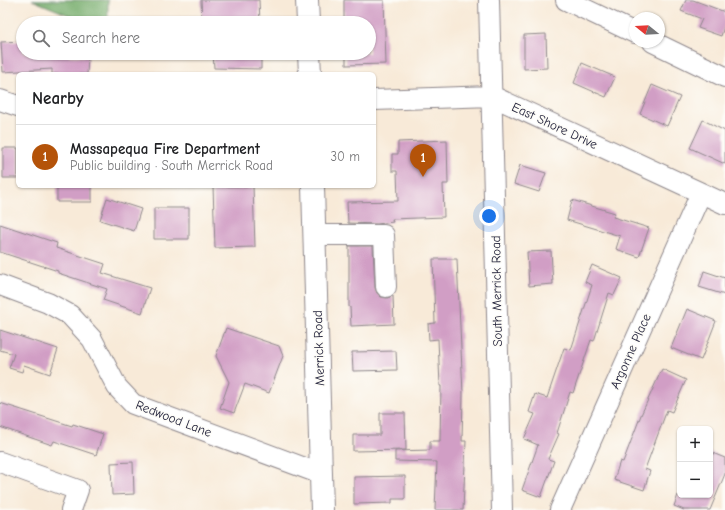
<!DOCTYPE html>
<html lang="en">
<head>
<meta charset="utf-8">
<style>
  :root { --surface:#fff; --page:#f6f6f6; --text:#202124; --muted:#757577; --line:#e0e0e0; --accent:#b45309 }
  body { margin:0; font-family:"Comic Neue",sans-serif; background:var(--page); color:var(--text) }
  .controls { position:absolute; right:12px; bottom:12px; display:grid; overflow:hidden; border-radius:6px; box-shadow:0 1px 3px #0004 }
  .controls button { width:36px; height:36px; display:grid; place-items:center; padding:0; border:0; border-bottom:1px solid var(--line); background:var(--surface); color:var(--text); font:20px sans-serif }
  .compass { position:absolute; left:629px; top:12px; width:36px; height:36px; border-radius:50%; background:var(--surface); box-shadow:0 1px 3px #0004; rotate:288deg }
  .you { position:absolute; left:489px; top:216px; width:14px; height:14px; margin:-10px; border:3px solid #fff; border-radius:50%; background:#1a73e8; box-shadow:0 0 0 6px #1a73e833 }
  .badge { display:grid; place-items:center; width:26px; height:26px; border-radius:50%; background:var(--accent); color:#fff; font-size:13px; font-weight:700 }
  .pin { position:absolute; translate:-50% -33px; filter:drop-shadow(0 1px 2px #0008) }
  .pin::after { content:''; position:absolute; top:21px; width:14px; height:12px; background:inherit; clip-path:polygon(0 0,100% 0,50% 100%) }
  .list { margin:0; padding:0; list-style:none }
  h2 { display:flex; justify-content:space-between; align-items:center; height:52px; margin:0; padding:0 16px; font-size:17px }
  h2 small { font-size:13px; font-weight:400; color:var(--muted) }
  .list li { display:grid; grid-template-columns:26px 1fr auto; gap:12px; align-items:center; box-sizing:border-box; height:64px; padding:0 16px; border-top:1px solid var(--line) }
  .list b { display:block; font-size:15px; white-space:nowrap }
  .list p { margin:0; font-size:13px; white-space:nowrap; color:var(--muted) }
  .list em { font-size:13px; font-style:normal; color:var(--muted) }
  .icon { flex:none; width:22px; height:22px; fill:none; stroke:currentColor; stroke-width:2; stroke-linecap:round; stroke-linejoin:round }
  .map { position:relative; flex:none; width:725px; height:510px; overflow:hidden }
  .search { position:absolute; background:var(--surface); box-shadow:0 1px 3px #0004; left:16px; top:16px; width:360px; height:44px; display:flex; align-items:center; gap:10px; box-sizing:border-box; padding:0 14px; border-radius:22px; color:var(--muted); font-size:15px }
  .panel { position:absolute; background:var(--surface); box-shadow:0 1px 3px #0004; left:16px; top:72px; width:360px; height:116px; border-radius:6px }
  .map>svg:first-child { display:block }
  .forest { fill:#74ac6a; stroke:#4b6752 }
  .building { fill:#d19ec5 }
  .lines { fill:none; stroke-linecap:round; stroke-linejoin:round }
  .minor-casing { stroke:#8d868a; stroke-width:22 }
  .major-casing { stroke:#8d868a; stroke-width:24 }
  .minor { stroke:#fff; stroke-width:20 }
  .major { stroke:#fff; stroke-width:22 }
  .labels { text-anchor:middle; stroke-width:3; stroke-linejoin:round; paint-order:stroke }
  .street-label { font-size:13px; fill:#22223b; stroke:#fdfcf7 }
</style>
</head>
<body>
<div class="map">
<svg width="725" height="510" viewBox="0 0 725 510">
  <rect width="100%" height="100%" fill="#fdfcf7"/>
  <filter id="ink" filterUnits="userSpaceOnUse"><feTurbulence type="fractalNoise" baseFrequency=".025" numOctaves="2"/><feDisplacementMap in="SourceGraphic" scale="8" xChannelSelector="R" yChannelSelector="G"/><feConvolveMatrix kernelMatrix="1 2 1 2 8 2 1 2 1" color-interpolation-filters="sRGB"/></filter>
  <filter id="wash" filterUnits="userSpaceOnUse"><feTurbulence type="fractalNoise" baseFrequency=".012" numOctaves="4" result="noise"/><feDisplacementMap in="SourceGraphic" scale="16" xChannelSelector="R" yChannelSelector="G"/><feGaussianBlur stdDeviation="0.9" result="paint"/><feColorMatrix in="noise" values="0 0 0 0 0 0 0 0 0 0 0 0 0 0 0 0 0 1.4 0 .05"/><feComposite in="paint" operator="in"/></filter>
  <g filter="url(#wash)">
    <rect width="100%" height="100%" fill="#f8ead8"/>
    <path class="forest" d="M32,0H108V23H88Z"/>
    <g id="blocks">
      <path class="building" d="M201,0H259L260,23H212V21H202Z
        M344,0H384L386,64L346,65V53H369V23H344Z
        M686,0H693L725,12V24L721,36L698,28L702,19L681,11Z
        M546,34L547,68L524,69V35Z
        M23,41V53L88,57L87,74H52V69L3,72L1,42Z
        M213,53H261V69L214,68Z
        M582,63L615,77L606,97L574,83Z
        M652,85L680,97L667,126L640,114Z
        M703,120L725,131V164L690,148Z
        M447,140L448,184H443L444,217L392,219L393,222L377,224L348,223L347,202L398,201L397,171H392V154H398V142Z
        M3,148H18V178H3Z
        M520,165L546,173L539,192L514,184Z
        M57,186H92V202H57Z
        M213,186H253L255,247L215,248Z
        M107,198L141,209L134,231L100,220Z
        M572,200L615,213L613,217L649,228L639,257L616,249L620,236L567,220Z
        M154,208H189V239H154Z
        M0,224L57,243L56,248L105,264L102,273L150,288L142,313L103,300L107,289L58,273V271L0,252Z
        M349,246H373L375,288L377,293L381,297L387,298L393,296L394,324L351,326L350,307H349Z
        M551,251L553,284L529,286L527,252Z
        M433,259H457L463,394L462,441H466L463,510H435L437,462L395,461V451L430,450V441H440L441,386H440L438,339L429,340L428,324L435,323Z
        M592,265L622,278L614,295L609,293L594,341L591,340L573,393L570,392L557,433L559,434L548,459L554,461L541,497L522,490L538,445L524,439L535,414L529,412L535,394L547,398L564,348L571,350L592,285L585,282Z
        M704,271L725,278V295L699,287Z
        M687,309L716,321L701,360L671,348Z
        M226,328L279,346L283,356L269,393L245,384L234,413L220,408L229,382L216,356Z
        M0,330L58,349L50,374L24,365L22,372L9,368L14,354L0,350Z
        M396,351L397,370L353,371L352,352Z
        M662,369L686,380L672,412L667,410L645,469L650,471L644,490L614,480L620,461L623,462L641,415Z
        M0,403L72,426L73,424L103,434L96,455L54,441L52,445L0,427Z
        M380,413H405L406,450L353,451V435H380Z
        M710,452L725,458V474L710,510H684L674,506L678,495H710Z
        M133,462L134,494L112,495L111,463Z
        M405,476V499H392V503L354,504V477Z"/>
    </g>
  </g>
  <g filter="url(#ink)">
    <use href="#blocks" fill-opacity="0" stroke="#8d868a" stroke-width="1"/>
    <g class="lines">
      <defs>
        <path id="minor" d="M489,0L502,510
          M566,0L635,33
          M653,42L725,77
          M0,100L18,106
          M374,100L492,96L725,204
          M314,235H384L386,287
          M0,285L48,303L70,315L92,339L117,387L133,404L321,474
          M0,462L78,490L71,510
          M560,510L701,193"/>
        <path id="major" d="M307,0L308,23
          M309,53L310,74
          M313,186L322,510"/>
      </defs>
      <use href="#minor" class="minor-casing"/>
      <use href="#major" class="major-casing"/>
      <use href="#minor" class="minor"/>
      <use href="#major" class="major"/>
    </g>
  </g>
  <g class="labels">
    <g class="street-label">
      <text transform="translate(555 125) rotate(25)" y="5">East Shore Drive</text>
      <text transform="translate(496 291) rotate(-91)" y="5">South Merrick Road</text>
      <text transform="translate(318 348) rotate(-92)" y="5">Merrick Road</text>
      <text transform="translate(630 351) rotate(-66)" y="5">Argonne Place</text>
      <text transform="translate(174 418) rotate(21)" y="5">Redwood Lane</text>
    </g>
  </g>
</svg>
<div class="controls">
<button>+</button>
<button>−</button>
</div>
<svg class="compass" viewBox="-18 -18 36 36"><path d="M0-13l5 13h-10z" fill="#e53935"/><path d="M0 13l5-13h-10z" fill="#757577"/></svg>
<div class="you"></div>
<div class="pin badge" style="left:423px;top:177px">1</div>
<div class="search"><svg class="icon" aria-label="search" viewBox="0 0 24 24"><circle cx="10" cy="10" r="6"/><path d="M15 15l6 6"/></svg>Search here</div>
<section class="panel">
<h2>Nearby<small></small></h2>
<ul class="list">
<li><span class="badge">1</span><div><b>Massapequa Fire Department</b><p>Public building · South Merrick Road</p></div><em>30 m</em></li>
</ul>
</section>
</div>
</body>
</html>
